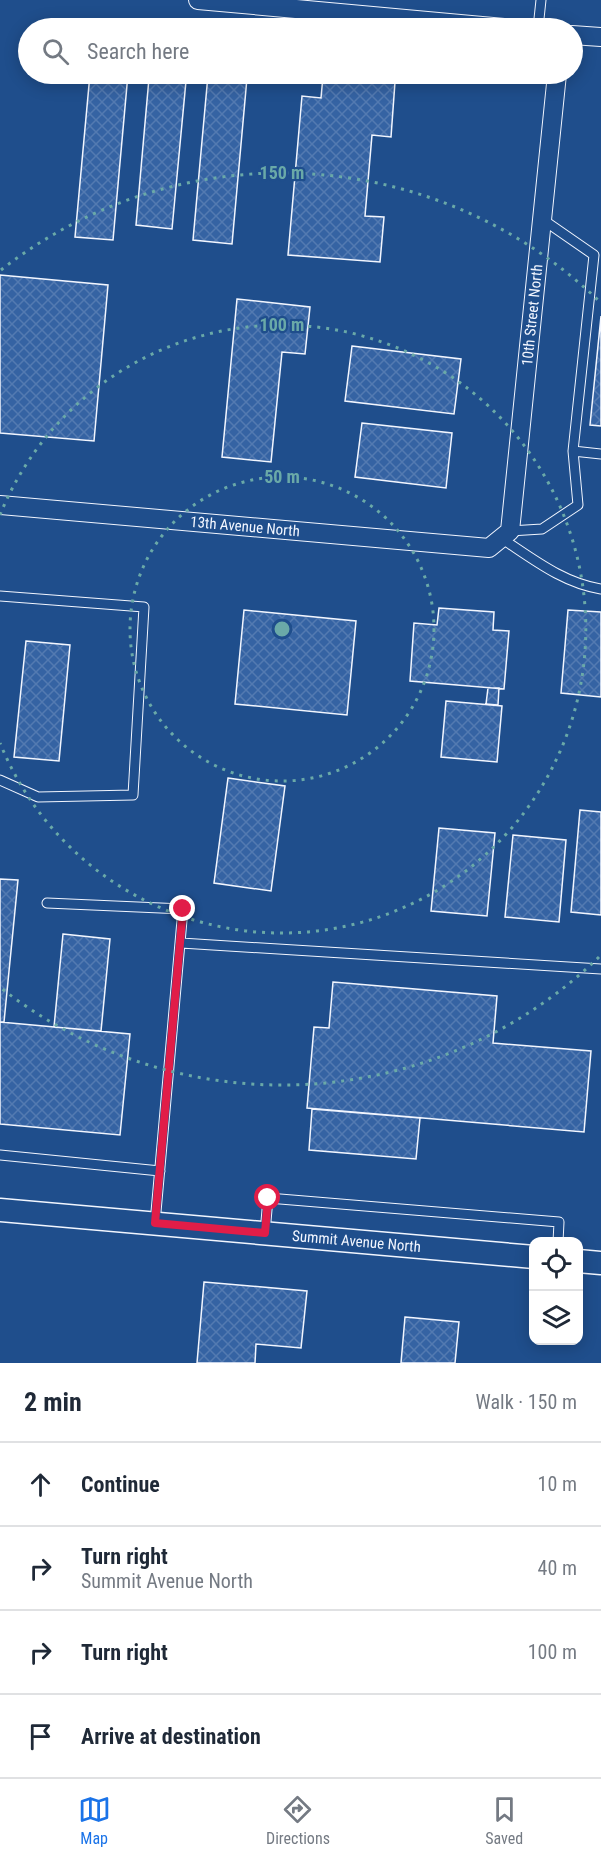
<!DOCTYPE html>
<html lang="en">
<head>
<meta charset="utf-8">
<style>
  :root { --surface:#fff; --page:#f6f6f7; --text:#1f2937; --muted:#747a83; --line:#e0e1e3; --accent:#1a73e8 }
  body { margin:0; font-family:"Roboto Condensed",sans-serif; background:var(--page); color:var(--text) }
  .controls { position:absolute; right:18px; bottom:18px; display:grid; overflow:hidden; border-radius:12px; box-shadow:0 3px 15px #0003 }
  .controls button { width:54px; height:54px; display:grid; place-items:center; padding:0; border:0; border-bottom:2px solid var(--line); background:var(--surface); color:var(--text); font:30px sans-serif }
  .stop { position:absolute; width:18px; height:18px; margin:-14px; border:4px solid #e11d48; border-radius:50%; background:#fff }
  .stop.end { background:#e11d48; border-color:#fff; box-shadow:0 2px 6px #0008 }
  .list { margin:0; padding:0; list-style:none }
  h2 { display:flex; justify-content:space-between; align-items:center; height:78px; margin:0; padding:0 24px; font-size:26px }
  h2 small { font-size:20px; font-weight:400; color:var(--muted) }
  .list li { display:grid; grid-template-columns:39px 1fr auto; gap:18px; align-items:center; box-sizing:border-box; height:84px; padding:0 24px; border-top:2px solid var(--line) }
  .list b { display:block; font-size:22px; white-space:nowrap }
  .list p { margin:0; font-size:20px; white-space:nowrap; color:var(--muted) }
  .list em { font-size:20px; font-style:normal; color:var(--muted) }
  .icon { flex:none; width:33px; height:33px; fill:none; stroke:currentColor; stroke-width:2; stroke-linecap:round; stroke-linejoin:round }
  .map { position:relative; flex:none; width:601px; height:1363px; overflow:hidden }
  .search { position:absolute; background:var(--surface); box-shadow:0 3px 15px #0003; left:18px; right:18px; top:18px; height:66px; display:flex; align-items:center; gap:15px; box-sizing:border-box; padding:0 21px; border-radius:33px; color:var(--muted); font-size:22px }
  .sheet { height:414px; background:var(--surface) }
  nav { display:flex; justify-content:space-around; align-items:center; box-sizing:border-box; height:84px; border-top:2px solid var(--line); background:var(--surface); font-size:16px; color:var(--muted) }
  nav a { display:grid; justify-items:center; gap:3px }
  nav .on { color:var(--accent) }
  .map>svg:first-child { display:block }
  .building { fill:url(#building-cross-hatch); stroke:#f2f6ff; stroke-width:1.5 }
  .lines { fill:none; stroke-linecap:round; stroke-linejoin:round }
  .service-casing { stroke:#f2f6ff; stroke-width:11 }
  .minor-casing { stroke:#f2f6ff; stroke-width:20 }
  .tertiary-casing { stroke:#f2f6ff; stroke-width:25 }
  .service { stroke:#1f4e8c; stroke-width:9 }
  .minor { stroke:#1f4e8c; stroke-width:18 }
  .tertiary { stroke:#1f4e8c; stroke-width:22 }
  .route { stroke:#e11d48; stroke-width:8 }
  .ring { fill:none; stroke:#6aa9a8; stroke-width:3; stroke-dasharray:3 6 }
  .labels { text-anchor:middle; stroke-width:4.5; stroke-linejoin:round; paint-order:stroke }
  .street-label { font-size:15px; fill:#f2f6ff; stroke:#1f4e8c }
  .centre { fill:#6aa9a8; stroke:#1f4e8c; stroke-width:3 }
  .ring-label { font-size:18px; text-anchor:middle; font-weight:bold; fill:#6aa9a8; stroke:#1f4e8c; stroke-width:4.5; stroke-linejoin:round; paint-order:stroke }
</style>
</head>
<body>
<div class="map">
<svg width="601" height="1363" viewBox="0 0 601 1363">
  <defs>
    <pattern id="building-cross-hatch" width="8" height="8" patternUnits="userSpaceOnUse" patternTransform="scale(1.5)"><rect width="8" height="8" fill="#3563a3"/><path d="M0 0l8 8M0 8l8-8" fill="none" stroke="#537ab1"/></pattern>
  </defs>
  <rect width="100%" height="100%" fill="#1f4e8c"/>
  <path class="building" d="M90,74H128L113,240L75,237Z
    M208,75L247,78L232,244L193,240Z
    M323,76L395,82L391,137L372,135L365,216L384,217L380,262L288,255L302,96L321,98Z
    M149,78L186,81L172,229L136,225Z
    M0,275L108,285L94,441L0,433Z
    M237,299L310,307L305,354L282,352L271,462L222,457Z
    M601,316V426L590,425Z
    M352,346L461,359L454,414L345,401Z
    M362,423L452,433L446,488L355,477Z
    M439,608L494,612L493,630L509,631L504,689L410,681L414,623L437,625Z
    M244,610L356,621L347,715L235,704Z
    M568,610L601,612V697L561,693Z
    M26,641L70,645L59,761L14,757Z
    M488,688H499L498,705L486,704Z
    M446,701L502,706L497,762L441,757Z
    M228,778L285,786L271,891L214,883Z
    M580,810L601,812V915L571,912Z
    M439,828L495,833L487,916L431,911Z
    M513,835L566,840L559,922L505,917Z
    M0,879L18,880L4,1022H0Z
    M63,934L110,939L101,1031L54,1027Z
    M333,982L497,996L493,1043L591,1051L584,1132L307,1108L314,1027L329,1028Z
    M0,1022L130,1034L120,1135L0,1124Z
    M312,1109L420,1118L416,1159L309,1150Z
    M204,1282L307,1291L301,1348L256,1344L255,1363H197Z
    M405,1317L459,1322L455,1363H401Z"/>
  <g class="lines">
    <defs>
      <path id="service" d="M538,28L541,0
        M573,451L601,454
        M510,531L542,529L578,505L573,451L594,255L542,219
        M501,538C533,559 563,583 601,589
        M0,596L144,607L133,795L38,797L0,780
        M47,903L183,909L155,1223
        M181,943L601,969
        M0,1155L160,1171
        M265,1233L268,1198L559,1222L558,1242"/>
      <g id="minor">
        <path d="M198,0L504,28"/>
        <path d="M572,35L601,37"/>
        <path id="s1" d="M0,505L489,548L510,531L557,74"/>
      </g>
      <g id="tertiary">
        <path id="s2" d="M0,1210L534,1257"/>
        <path d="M578,1261L601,1263"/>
      </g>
    </defs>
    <use href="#service" class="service-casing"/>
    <use href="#minor" class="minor-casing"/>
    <use href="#tertiary" class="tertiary-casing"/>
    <use href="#service" class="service"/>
    <use href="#minor" class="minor"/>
    <use href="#tertiary" class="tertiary"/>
  </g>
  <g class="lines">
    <path class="route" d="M183,909L155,1223L265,1233L268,1198"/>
  </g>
  <g class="ring">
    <circle cx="282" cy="629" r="152"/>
    <path d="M0 515A304 304 0 1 1 0 743"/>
    <path d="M599 957A456 456 0 0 1 1 988M1 270A456 456 0 0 1 599 301"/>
  </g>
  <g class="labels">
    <g class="street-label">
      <text dy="5" stroke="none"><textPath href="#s1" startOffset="735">10th Street North</textPath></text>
      <text dy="5" stroke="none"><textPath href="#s1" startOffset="246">13th Avenue North</textPath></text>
      <text dy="5" stroke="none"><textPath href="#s2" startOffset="358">Summit Avenue North</textPath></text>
    </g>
  </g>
  <circle cx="282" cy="629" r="9" class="centre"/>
  <g class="ring-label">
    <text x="282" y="179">150 m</text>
    <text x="282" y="331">100 m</text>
    <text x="282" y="483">50 m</text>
  </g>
</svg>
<div class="controls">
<button><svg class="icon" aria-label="locate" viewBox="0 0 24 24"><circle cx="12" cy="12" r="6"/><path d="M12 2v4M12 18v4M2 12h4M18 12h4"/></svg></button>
<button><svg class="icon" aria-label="layers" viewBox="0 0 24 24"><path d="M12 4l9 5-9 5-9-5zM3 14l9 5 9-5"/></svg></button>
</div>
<div class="stop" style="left:268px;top:1198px"></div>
<div class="stop end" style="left:183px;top:909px"></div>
<div class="search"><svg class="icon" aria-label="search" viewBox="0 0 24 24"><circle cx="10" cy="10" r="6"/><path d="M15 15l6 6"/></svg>Search here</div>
</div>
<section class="sheet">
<h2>2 min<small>Walk · 150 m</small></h2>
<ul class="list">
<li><svg class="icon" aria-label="ahead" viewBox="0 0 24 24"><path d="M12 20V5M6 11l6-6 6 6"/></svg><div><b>Continue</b></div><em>10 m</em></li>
<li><svg class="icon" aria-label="right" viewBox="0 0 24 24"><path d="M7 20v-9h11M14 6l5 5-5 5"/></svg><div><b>Turn right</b><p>Summit Avenue North</p></div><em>40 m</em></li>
<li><svg class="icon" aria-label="right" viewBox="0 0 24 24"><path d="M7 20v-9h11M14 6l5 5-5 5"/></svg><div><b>Turn right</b></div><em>100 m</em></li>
<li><svg class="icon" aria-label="arrive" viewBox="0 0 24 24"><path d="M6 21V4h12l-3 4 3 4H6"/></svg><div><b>Arrive at destination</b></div></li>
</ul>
</section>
<nav>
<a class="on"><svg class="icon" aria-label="map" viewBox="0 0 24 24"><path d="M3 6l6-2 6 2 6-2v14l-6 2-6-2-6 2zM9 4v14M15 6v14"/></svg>Map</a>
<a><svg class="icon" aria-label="directions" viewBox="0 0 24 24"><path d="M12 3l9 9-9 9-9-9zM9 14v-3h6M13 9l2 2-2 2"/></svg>Directions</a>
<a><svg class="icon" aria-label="saved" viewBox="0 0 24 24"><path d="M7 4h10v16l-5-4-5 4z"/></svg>Saved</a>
</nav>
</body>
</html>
